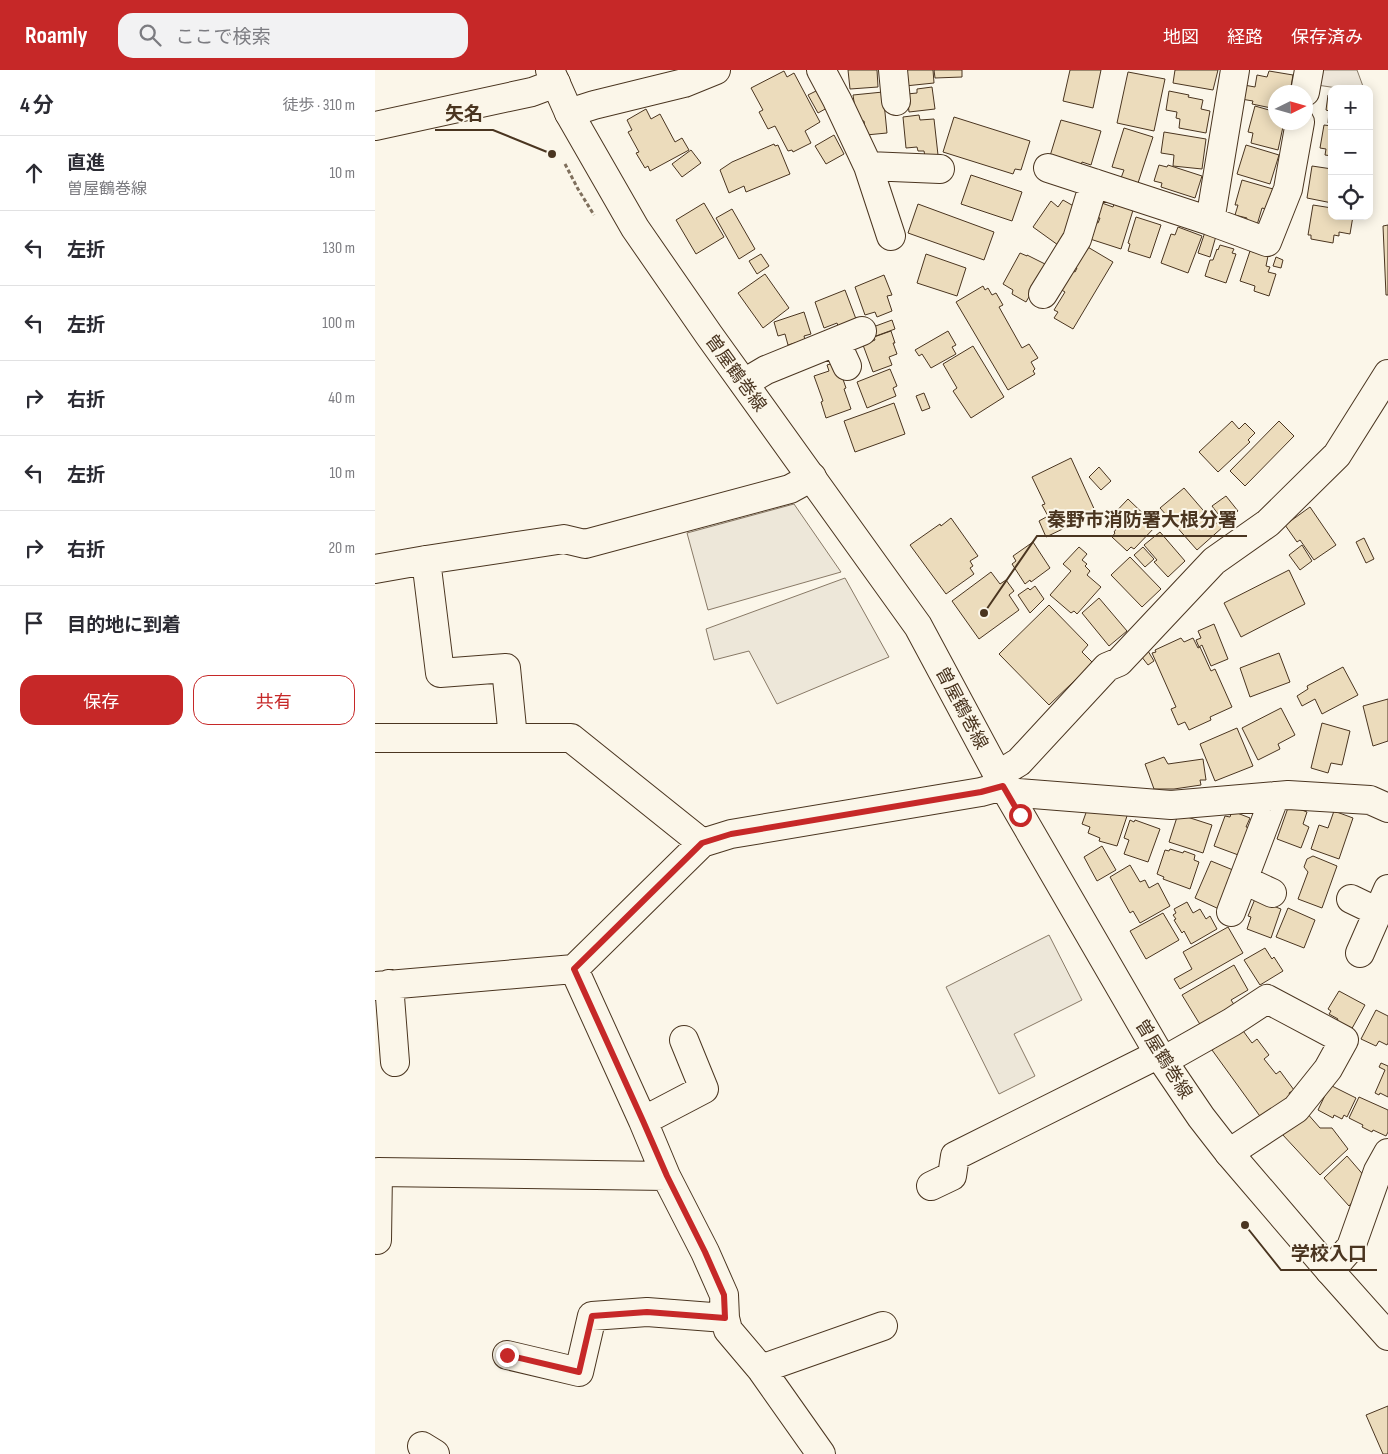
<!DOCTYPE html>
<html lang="ja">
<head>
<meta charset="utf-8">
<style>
  :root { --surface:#fff; --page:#f2f2f3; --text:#2b2b33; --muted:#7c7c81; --line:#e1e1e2; --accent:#c62828 }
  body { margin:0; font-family:"Sofia Sans Condensed","Noto Sans JP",sans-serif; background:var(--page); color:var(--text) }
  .controls { position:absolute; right:15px; top:15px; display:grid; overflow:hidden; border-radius:10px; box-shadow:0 2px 12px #0003 }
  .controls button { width:45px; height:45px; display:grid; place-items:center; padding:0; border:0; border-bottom:1px solid var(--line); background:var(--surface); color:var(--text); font:25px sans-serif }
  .compass { position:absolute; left:893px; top:15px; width:45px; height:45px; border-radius:50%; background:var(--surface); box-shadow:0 2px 12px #0003; rotate:85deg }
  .stop { position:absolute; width:15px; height:15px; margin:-11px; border:4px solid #c62828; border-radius:50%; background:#fff }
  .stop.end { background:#c62828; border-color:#fff; box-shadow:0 1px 5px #0008 }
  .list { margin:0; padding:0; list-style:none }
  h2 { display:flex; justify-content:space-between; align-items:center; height:65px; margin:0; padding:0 20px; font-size:21px }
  h2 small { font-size:16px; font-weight:400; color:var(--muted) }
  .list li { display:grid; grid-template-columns:32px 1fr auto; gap:15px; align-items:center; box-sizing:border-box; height:75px; padding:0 20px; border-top:1px solid var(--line) }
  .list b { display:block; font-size:19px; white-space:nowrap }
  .list p { margin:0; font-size:16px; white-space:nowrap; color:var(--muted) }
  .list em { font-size:16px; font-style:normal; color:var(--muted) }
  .actions { display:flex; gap:10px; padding:15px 20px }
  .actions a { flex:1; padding:11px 0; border:1px solid var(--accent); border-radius:15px; text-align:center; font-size:18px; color:var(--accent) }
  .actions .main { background:var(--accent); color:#fff }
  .icon { flex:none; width:28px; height:28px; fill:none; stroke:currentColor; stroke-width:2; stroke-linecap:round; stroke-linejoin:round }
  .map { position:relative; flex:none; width:1013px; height:1384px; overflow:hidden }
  header { display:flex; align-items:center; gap:30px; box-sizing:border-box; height:70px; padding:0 25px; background:var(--accent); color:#fff }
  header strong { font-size:24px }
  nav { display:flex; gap:28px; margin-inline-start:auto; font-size:18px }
  .search { width:350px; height:45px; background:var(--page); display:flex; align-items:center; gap:12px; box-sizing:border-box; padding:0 18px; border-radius:15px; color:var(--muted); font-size:19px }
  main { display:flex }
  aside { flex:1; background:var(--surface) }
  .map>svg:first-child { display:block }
  .green { fill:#ede6d9; stroke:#887966 }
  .parking { fill:#ede7d9; stroke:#887966 }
  .building { fill:#ecdcbc; stroke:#4a3520 }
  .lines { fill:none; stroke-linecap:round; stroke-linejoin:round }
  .minor-casing { stroke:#4a3520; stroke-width:30 }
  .major-casing { stroke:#4a3520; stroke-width:30 }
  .path { stroke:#7f6f5c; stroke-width:3; stroke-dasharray:4 2.5; stroke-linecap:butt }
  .minor { stroke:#fbf6e9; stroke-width:28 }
  .major { stroke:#fbf6e9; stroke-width:28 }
  .route { stroke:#c62828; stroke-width:6 }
  .labels { text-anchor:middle; stroke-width:4; stroke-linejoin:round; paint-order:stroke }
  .street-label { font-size:18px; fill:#4a3520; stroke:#fbf6e9 }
  .leader { fill:none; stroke:#4a3520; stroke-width:2 }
  .callout-dot { fill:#4a3520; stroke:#fbf6e9; stroke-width:2 }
  .callout-label { font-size:19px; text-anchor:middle; font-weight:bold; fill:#4a3520; stroke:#fbf6e9; stroke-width:4; stroke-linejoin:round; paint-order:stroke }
</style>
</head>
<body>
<header>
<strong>Roamly</strong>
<div class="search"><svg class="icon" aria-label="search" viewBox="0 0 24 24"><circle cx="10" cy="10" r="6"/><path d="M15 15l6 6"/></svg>ここで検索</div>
<nav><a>地図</a><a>経路</a><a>保存済み</a></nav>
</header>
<main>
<aside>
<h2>4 分<small>徒歩 · 310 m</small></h2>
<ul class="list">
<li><svg class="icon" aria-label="ahead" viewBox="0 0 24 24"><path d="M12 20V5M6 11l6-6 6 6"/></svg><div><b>直進</b><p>曽屋鶴巻線</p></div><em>10 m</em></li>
<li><svg class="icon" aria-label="left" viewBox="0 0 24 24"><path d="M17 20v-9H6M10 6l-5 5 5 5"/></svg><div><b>左折</b></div><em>130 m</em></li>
<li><svg class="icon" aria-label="left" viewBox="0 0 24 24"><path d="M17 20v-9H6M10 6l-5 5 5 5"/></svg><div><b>左折</b></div><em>100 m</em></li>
<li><svg class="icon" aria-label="right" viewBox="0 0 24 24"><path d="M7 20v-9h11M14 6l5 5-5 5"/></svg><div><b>右折</b></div><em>40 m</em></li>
<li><svg class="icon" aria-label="left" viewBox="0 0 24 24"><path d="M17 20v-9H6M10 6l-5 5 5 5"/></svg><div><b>左折</b></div><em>10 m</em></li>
<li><svg class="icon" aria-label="right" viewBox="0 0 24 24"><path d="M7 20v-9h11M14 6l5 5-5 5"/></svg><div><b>右折</b></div><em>20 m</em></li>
<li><svg class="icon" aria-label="arrive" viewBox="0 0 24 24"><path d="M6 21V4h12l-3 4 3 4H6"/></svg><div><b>目的地に到着</b></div></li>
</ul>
<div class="actions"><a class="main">保存</a><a>共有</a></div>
</aside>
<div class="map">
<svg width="1013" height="1384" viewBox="0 0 1013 1384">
  <rect width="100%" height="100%" fill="#fbf6e9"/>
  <path class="green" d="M945,0H982L989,19H969L942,15Z"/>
  <path class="parking" d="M419,434L466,502L333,540L312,463Z
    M470,508L514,587L402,634L374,581L339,590L331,559Z
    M674,865L707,930L639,964L660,1006L624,1024L571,917Z"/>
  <path class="building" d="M473,0H502L503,17L475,19Z
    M529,0H558L559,13L530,16Z
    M559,0H587V7L560,8Z
    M695,0H726L718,38L688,31Z
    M800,0H843L838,20L798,13Z
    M409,1L412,7L419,3L445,52L430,61L436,73L418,82L417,80L413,81L400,56L393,59L384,42L388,40L376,18Z
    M894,1L918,5L915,22H901V39L877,34L878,31L866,29L869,15L880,17L882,5L892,7Z
    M753,2L790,9L779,61L742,53Z
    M557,17L560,39L534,42L532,24L542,23V19Z
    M443,20L452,38L443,43L433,25Z
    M794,21L814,25L813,27L828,30L826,39L835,41L831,63L804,58L805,49L801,48L802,42L791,40Z
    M508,22L512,63L491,65L489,51H486L485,45H481L478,25Z
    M953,25L957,26V54L953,53L954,41L951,40Z
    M880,36L901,42V52H909L903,80L876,73L878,63L873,62Z
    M271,39L276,49L285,44L300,72L307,68L314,80L275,101L273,96L270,98L261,83L264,82L253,62L257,60L252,50Z
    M544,45L545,50L559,49L563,85L550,86L549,81H543L542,77L531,78L528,47Z
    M579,47L655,71L646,100L640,99L638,104L568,82Z
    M686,50L726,61L716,95L707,92L706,95L675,86Z
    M949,55L957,56V86L950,85L951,79L945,78Z
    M749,58L778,67L763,113L746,108L749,100L737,97Z
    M789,62L831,69L827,99L798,96L799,85L786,83Z
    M459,65L469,84L451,94L440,76Z
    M399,74L400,76L403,75L415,104L371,122L369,116L354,123L345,100L357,92Z
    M871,75L904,85L895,114L862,104Z
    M316,80L326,93L307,107L297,94Z
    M784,95L792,97L793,95L827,106L820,128L786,117L787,113L779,111Z
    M937,96L957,99V133L932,128Z
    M596,105L647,122L637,151L586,134Z
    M867,110L898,119L891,139L887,138L882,155L871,152L872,148L860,145L863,135H860Z
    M688,130L702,138L692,154L696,156L683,175L658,157L676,131L683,137Z
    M740,131L759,137L746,179L712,168L717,151L723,153L725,148L720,147L724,132L738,137Z
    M329,133L349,167L321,184L301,150Z
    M543,134L619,162L609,190L533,163Z
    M938,135L957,138V146H978L975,164L964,162V166L959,165L958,173L936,169V165H933Z
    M357,139L380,179L364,189L341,148Z
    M761,147L786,155L775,188L753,181L755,174L753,173Z
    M1013,155V225H1011L1008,156Z
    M803,157L827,166L813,203L786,193L796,164L800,165Z
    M830,162L841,166L835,187L823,183Z
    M845,175L859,179L857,183L861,184L851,213L830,206L835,190H838L842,179L843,180Z
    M711,176L738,192L698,259L679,248L683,242L679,240L690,222L685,219L696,200L700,202L702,198L699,196Z
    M875,181L893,186L891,196L895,197L893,202L901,204L894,226L879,221L880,216L865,211Z
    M645,183L652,186V185L672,195L651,232L637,224L638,220L628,214Z
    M386,184L394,196L382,204L374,191Z
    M551,184L591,198L582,226L542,213Z
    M901,187L908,190L906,198L898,196Z
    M390,204L414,238L388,258L363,223Z
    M509,205L517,225L512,226L517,241L502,247L500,242L490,245L480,217Z
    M608,216L610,220L613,218L617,225L621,223L628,235L624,237L647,278L654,274L663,288L656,292L660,299L658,301L660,304L633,320L581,232Z
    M470,220L481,249L463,256L462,253L449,258L440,232Z
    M429,242L436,264L429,266L430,270L413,275L410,264L403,266L399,252Z
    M517,250L520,259L501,266L498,257Z
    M516,261L520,273H518L522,284L514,287L517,295L498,302L488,275L500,270L499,267Z
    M573,261L581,275L577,277L581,284L556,298L547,284L544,286L540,280Z
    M598,276L629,327L596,348L578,321L582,318L568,294Z
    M462,292L471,318L469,319L476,339L451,348L446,332L448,331L439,306L454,301L452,295Z
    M515,299L522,316L518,318L521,326L492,338L482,312Z
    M549,323L555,338L547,341L541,326Z
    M519,333L530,364L480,382L469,351Z
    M857,351L864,359L870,353L880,363L873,370L875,372L843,402L824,382Z
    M904,351L919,366L870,416L855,401Z
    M696,388L721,443L671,467L664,451L673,446L667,435L670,434L657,407Z
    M724,397L736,411L726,420L714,407Z
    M809,418L840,454L845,451L849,456L822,480L785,438Z
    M851,426L863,441L849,452L837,436Z
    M753,429L781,456L759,479L756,477L752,481L737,467L740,463L739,462L742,458L733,450Z
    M935,437L961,475L939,490L925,470L922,472L910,455Z
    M576,448L603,486L595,491L598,496L595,498L599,504L571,524L535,475L565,454L566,456Z
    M785,462L810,491L793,507L779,492L782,490L769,475Z
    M989,468L999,489L991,493L981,472Z
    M658,472L675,498L656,512L655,510L650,514L637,494L641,491L638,486Z
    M927,475L937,491L925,500L914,485Z
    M704,477L712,484L707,490L712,494L710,496L715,501L712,505L726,517L702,544L699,541L696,543L675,525L696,501L688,494Z
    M768,477L779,489L770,497L759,485Z
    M755,487L786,519L767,537L736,505Z
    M914,500L930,534L866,567L849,533Z
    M616,502L625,514L631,510L639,521L634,525L644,540L604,569L577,531Z
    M660,516L669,529L655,543L643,525L653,518L655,520Z
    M724,528L752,561L734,576L707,543Z
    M674,535L713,575L707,582L718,593L674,635L624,584Z
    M839,554L853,589L836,596L827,575L824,577L821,570L826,568L823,561Z
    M806,568L809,572L818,568L823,578L825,577L836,601L840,599L857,637L835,647L836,650L814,660L810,652L803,655L796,639L801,637L777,583L781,582L780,580Z
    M773,581L779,591L773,595L766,586Z
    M904,583L915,612L875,627L865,598Z
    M968,597L983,625L947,644L940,629L927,636L922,626L933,619L932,616Z
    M1013,629V671L998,676L988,636Z
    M906,638L920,665L903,674L905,679L883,690L867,658Z
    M947,653L975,661L967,695L956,693L953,703L936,698Z
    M862,658L878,696L840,711L825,674Z
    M789,687L793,694L828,689L831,710H825L826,715L799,719H779L770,694Z
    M914,735L932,742L928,754L934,757L926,778L902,769Z
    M713,737L753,743L742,776L724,771L725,768L713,763L715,757L707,754Z
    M857,741L875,748L871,757L876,758L866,786L839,776L850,746L855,747Z
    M959,741L978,748L964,789L936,779L944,755L953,758Z
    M803,744L837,755L828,783L794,772Z
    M755,750L759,752L760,750L785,759L773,792L749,784L754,770L749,768Z
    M727,776L741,800L722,811L709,787Z
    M795,779L808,783L809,781L820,785L819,790L824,792L815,819L788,809L789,807L782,804L790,780L794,781Z
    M938,786L962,796L947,838L923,829L933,802L929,797L932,789Z
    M836,791L858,800L844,839L820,828Z
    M755,795L765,812L770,810L774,818L783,813L795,836L765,853L758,841L755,843L735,807Z
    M880,829L906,839L896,868L872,859L876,847L873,846Z
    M812,832L818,843L825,839L831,849L835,846L842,859L816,874L809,861L807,863L799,850L801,849L798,845L801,843L799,839Z
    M913,838L940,850L929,878L901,867Z
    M788,843L804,870L771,889L755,861Z
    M853,857L868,883L805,919L799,909L817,899L808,882Z
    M890,878L897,889L899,887L908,901L885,915L869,890Z
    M859,895L873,920L856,930L860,936L826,956L807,925Z
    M964,921L990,935L975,962L960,954L963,949L954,944L956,941L953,939Z
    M1001,940L1013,946V973L1012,975L1004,971L1001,976L986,969Z
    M866,958L877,973L882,969L894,985L889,989L901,1004L905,1001L919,1020L914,1023L916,1027L887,1049L837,980Z
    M1006,993L1013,996V1027L1005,1023L1004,1025L1000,1023L1010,1000L1004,997Z
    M955,1015L981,1028L972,1047L969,1045L967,1049L959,1045L958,1048L943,1040Z
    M984,1027L1013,1040V1062L1011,1066L998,1060L997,1062L987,1057L988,1055L974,1048Z
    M931,1042L945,1058H957L973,1079L945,1105L907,1064Z
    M972,1086L991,1108L986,1122L974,1136L949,1108Z
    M1013,1336V1384H1008L991,1345Z"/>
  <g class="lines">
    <defs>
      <path id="minor" d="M446,0L462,30L493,96L516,166
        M518,0L521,31
        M930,22L934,0
        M194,43L219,35L309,13L341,0
        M0,56L157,22L181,13
        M493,96L565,99
        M673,98L835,151L892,172L913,119L925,52
        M835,151L860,0
        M668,224L702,169L719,113
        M461,272L472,296
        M369,313L391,300L487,261
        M51,490L65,603L131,598L138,668
        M0,499L51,490L189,469L210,474L415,419L437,407
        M0,668H196L327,773
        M623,705L644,692L732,597L744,592L839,491L893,453L962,385L1013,304
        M632,722L796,735L913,725L995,730L1013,738
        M869,810L897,823
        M976,829L1003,842
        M856,842L900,726
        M985,883L1013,819
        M199,899L268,1051L291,1106L330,1182L349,1225L350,1248L353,1260L386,1299L446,1384
        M14,914L20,992
        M0,916L199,899L327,773L356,764L606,722L628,716
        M788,991L857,952L892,929L969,970L953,999L921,1039L854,1083
        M268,1051L329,1019L309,970
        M556,1116L577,1106L580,1086L784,984
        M2,1170L3,1102L291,1106
        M955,1201L976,1177L1003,1101L1013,1083
        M132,1285L204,1302L217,1246L272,1242L350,1248
        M386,1299L508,1256
        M47,1376L60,1384"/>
      <path id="major" d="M175,0L194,43L260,158L334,265L543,556L632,722L788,991L826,1047L854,1083L955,1201L1013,1266"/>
    </defs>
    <use href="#minor" class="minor-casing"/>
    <use href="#major" class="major-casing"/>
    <path class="path" d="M190,94L203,119L219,145"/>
    <use href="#minor" class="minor"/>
    <use href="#major" class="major"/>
  </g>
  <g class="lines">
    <path class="route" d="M132,1285L204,1302L217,1246L272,1242L350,1248L349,1225L330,1182L292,1106L268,1051L199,899L327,773L356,764L606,722L628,716L645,745"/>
  </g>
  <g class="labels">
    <g class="street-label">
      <text transform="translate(361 303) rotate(54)" y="6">曽屋鶴巻線</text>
      <text transform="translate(587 638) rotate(62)" y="6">曽屋鶴巻線</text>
      <text transform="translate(789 989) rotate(58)" y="6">曽屋鶴巻線</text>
    </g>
  </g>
  <path class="leader" d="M177 84L118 60H60M609 543L662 466H872M870 1155L906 1200H1002"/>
  <g class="callout-dot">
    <circle cx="177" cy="84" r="5"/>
    <circle cx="609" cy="543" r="5"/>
    <circle cx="870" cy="1155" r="5"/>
  </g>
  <g class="callout-label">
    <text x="89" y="50">矢名</text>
    <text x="767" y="456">秦野市消防署大根分署</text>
    <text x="954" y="1190">学校入口</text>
  </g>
</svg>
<div class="controls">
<button>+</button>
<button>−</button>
<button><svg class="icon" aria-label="locate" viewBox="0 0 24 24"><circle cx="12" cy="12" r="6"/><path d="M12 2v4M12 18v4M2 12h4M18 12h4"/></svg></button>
</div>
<svg class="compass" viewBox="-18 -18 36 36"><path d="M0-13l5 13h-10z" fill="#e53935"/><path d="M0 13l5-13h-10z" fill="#7c7c81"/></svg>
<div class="stop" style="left:645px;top:745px"></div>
<div class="stop end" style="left:132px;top:1285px"></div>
</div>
</main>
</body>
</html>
